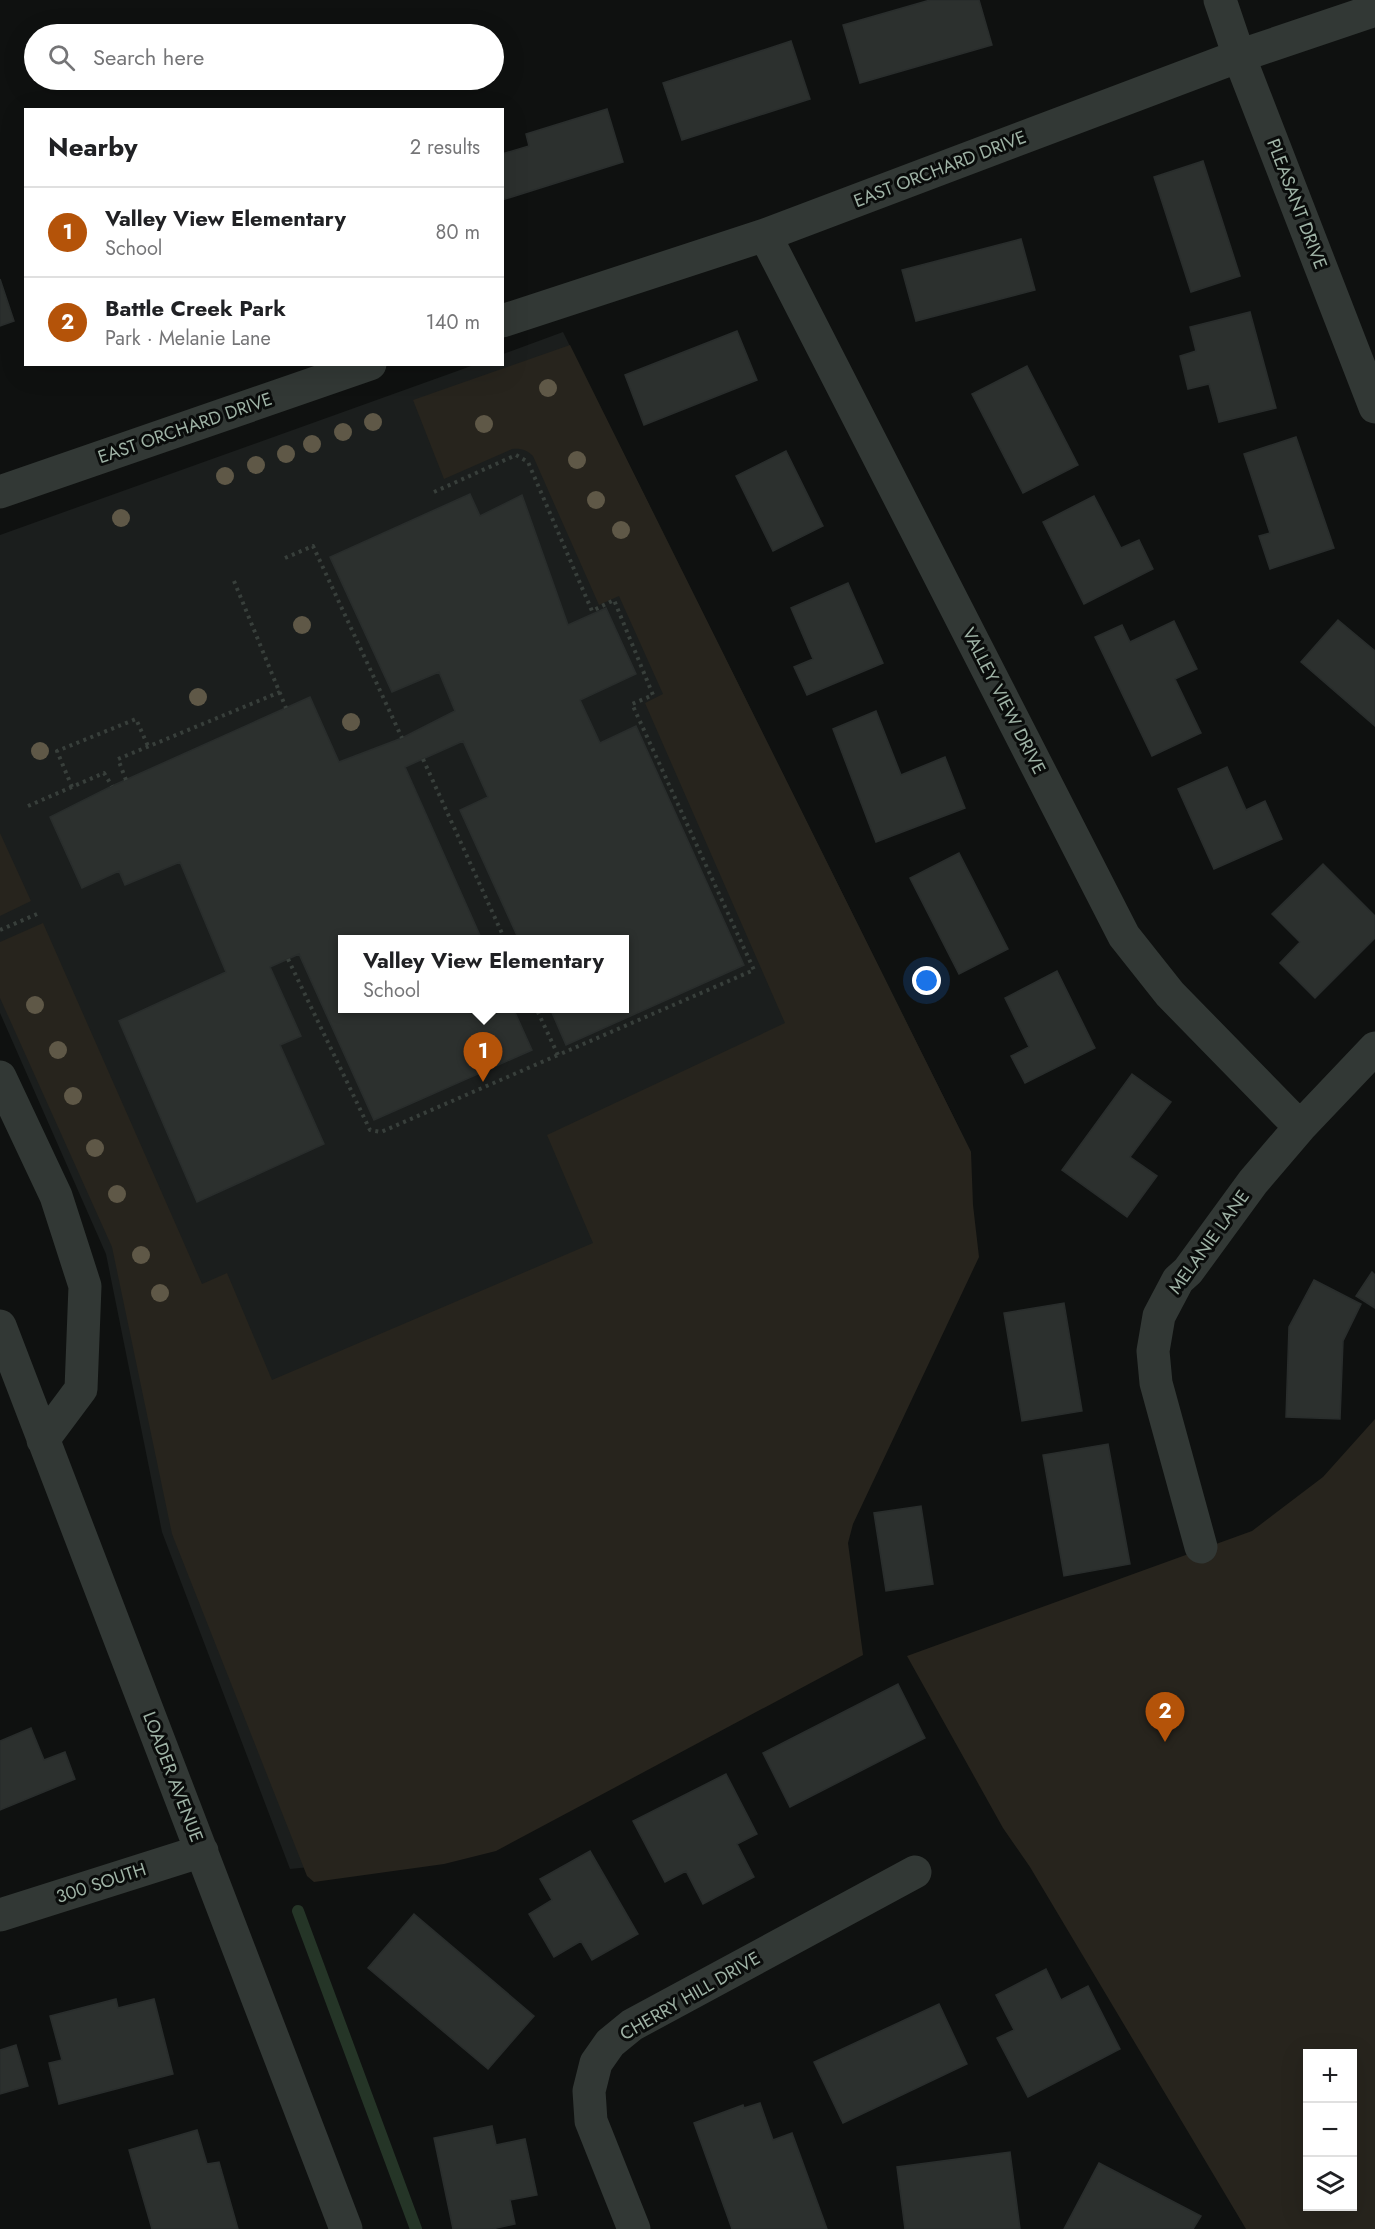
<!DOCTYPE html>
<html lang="en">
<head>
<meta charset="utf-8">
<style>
  :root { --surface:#fff; --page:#f6f6f6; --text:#202124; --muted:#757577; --line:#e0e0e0; --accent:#b45309 }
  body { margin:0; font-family:Jost,sans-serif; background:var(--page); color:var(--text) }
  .controls { position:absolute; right:18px; bottom:18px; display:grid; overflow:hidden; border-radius:0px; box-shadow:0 6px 24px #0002 }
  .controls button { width:54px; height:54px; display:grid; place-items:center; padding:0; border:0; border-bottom:2px solid var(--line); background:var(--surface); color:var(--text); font:30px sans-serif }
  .you { position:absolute; left:927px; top:981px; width:21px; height:21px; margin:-15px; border:4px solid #fff; border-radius:50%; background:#1a73e8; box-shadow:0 0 0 9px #1a73e833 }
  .badge { display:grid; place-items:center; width:39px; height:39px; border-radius:50%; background:var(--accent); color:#fff; font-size:20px; font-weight:700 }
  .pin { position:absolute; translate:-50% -50px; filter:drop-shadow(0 2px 3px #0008) }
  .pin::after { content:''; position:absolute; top:32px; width:21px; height:18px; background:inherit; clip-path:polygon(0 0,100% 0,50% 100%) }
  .popup { position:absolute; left:338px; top:935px; width:291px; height:78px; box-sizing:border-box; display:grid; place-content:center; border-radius:0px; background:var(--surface); filter:drop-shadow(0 2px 4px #0005); font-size:20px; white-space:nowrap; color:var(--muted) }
  .popup b { font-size:22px; color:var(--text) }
  .popup::after { content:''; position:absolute; left:50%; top:100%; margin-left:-12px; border:12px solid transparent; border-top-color:var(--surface) }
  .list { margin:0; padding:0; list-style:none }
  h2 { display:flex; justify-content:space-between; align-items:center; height:78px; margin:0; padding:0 24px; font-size:26px }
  h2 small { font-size:20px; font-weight:400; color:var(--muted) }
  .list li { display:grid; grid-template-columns:39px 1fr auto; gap:18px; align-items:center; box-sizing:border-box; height:90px; padding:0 24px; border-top:2px solid var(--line) }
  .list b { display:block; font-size:22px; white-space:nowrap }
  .list p { margin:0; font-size:20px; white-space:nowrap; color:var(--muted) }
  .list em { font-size:20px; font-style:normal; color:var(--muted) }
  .icon { flex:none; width:33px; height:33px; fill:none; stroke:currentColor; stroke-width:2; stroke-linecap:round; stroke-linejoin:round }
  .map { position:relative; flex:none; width:1375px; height:2229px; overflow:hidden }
  .search { position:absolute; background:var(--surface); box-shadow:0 6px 24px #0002; left:24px; top:24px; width:480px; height:66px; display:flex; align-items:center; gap:15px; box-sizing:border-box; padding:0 21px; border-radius:33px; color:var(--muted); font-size:22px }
  .panel { position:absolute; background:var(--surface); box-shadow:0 6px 24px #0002; left:24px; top:108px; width:480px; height:258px; border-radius:0px }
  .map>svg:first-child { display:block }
  .built { fill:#1b1e1d; fill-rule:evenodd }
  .green { fill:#27241d; fill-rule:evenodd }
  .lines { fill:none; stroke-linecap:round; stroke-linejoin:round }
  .stream { stroke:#253527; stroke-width:12 }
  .building { fill:#2c302e; stroke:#292d2c; stroke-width:1.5 }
  .path { stroke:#383f3b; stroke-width:4; stroke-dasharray:3 4.5; stroke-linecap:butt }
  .minor { stroke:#323835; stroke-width:33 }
  .tree { fill:#5f5847 }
  .labels { text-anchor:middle; stroke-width:6; stroke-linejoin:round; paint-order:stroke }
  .street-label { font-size:18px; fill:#9fb3a6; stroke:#0a0c0b }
</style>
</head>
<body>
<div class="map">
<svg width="1375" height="2229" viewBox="0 0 1375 2229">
  <rect width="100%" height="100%" fill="#0f1110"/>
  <path class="built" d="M563,332L971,1152L460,1852L290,1869L162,1532L106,1254L0,1013V535L474,365L502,364L503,354ZM342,940H624V1008H342Z"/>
  <path class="green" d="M570,345L971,1152L973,1205L979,1257L853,1524L848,1543L863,1655L496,1851L444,1864L314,1882L307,1876L172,1534L112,1247L0,998V942L43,923L202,1284L227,1273L272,1380L593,1243L547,1135L785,1023L645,703L663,694L619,596L599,605L533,456C527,450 521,448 512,449L444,479L413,400Z
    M0,833L31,901L0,916Z
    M1375,1419V2229H1246L1030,1867L1003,1828L907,1656L1252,1531L1323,1477ZM1308,2054H1352V2206H1308Z"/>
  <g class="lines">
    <path class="stream" d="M298,1911L416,2229"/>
  </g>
  <path class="building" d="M930,0H979L992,45L860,83L843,25Z
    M791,41L810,99L682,140L663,83Z
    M607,109L623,162L502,200V154L529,146L526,134Z
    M1203,161L1240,276L1191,292L1154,177Z
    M1021,239L1035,290L916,321L902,270Z
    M0,279L14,321L0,326Z
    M1250,312L1276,408L1219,422L1209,384L1188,389L1180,356L1196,351L1190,327Z
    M737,331L757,380L644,425L625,375Z
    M1027,366L1078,465L1023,493L972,394Z
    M1296,437L1334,548L1270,569L1259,536L1270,533L1244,454Z
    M786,451L823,526L773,551L736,476Z
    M470,494L480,516L522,495L568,625L606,608L636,674L580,700L600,743L636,726L744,965L566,1045L550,1008H624V940H519L460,810L488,797L463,741L405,767L482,940H342V1008H513L532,1050L374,1120L299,954L288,959L270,967L301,1036L280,1045L324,1144L197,1202L119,1021L226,972L180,862L125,885L119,871L82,888L50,817L112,786L310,697L339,762L402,738L455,711L439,672L392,692L330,557Z
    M1094,496L1121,548L1139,540L1153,569L1084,604L1043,522Z
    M848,583L883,663L807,695L794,667L813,659L791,608Z
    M1338,620L1375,651V726L1301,662Z
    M1174,621L1197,669L1175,679L1201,733L1152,756L1095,637L1122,625L1130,642Z
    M876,711L901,775L945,757L965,808L876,842L833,729Z
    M1227,767L1246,810L1265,801L1282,839L1214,869L1178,789Z
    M959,853L1008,949L959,974L910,878Z
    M1323,864L1375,916V938L1315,998L1280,963L1300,942L1272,914Z
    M1057,971L1095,1048L1025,1083L1011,1056L1029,1047L1005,998Z
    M1132,1074L1171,1102L1130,1157L1157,1176L1127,1217L1062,1170Z
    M1372,1272L1375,1275V1308L1356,1296Z
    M1314,1280L1361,1304L1343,1341L1340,1419L1286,1417L1289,1327Z
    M1064,1303L1082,1411L1022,1421L1004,1313Z
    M1108,1444L1130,1564L1064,1576L1043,1455Z
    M921,1506L933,1584L886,1591L874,1513Z
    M898,1684L925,1738L790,1807L763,1753Z
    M31,1728L44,1760L65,1752L75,1779L0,1810V1741Z
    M726,1774L757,1834L737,1844L754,1877L703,1904L686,1871L665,1882L633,1821Z
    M590,1851L638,1934L592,1960L581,1941L554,1957L529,1914L552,1900L540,1879Z
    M414,1914L534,2016L488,2069L368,1968Z
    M1046,1969L1061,2000L1088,1986L1120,2049L1028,2097L997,2038L1014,2030L996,1995Z
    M116,1999L118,2008L154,1999L173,2074L59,2104L49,2063L62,2060L50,2016Z
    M939,2004L967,2064L843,2123L814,2062Z
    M16,2045L28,2086L0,2094V2050Z
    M760,2103L773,2140L792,2133L827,2229H732L694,2123L743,2105L744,2108Z
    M492,2126L496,2145L525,2139L537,2195L510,2200L515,2224L492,2229H453L434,2138Z
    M197,2130L207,2164L219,2162L238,2229H152L129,2150Z
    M1010,2152L1020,2229H905L897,2167Z
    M1099,2163L1201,2216L1193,2229H1064Z"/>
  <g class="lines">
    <path class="path" d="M434,492L516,455L528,462L592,611L614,600L653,695L632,704L754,970L558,1055L536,1008
      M285,558L313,546L402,738
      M234,581L286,708
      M423,759L505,940
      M126,780L118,759L280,692
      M72,787L57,751L136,719L148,746
      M28,806L104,773L112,786
      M0,930L37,914
      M288,959L370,1130L381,1132L558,1055"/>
    <path class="minor" d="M1220,0L1239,56L1375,407
      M765,235L1124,936L1170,994L1300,1127
      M502,321L765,235L1239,56L1375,10
      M0,492L370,364
      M0,1077L56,1196L85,1286L81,1389L43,1440
      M0,1326L346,2229
      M1201,1547L1156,1383L1153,1351L1159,1316L1178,1280L1188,1271L1253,1182L1300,1127L1375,1048
      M0,1915L202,1851
      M634,2229L591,2121L589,2091L596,2063L610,2043L632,2025L915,1872"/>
  </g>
  <g class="tree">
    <circle cx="548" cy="388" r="9"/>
    <circle cx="373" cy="422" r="9"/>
    <circle cx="484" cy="424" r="9"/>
    <circle cx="343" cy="432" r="9"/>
    <circle cx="312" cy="444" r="9"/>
    <circle cx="286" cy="454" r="9"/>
    <circle cx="577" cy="460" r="9"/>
    <circle cx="256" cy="465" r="9"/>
    <circle cx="225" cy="476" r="9"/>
    <circle cx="596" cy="500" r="9"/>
    <circle cx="121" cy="518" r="9"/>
    <circle cx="621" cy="530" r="9"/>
    <circle cx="302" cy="625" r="9"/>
    <circle cx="198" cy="697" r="9"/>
    <circle cx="351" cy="722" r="9"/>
    <circle cx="40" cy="751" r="9"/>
    <circle cx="35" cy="1005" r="9"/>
    <circle cx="58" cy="1050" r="9"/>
    <circle cx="73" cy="1096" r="9"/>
    <circle cx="95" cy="1148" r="9"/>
    <circle cx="117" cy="1194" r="9"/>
    <circle cx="141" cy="1255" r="9"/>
    <circle cx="160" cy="1293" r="9"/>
  </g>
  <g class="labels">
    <g class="street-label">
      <text transform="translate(940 169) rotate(-21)" y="6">EAST ORCHARD DRIVE</text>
      <text transform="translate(1297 204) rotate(69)" y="6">PLEASANT DRIVE</text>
      <text transform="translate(185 428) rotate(-19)" y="6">EAST ORCHARD DRIVE</text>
      <text transform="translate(1004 701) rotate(63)" y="6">VALLEY VIEW DRIVE</text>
      <text transform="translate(1209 1242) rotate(-54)" y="6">MELANIE LANE</text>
      <text transform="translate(173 1777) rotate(69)" y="6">LOADER AVENUE</text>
      <text transform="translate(101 1883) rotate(-18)" y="6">300 SOUTH</text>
      <text transform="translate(690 1996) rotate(-30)" y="6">CHERRY HILL DRIVE</text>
    </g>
  </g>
</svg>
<div class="controls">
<button>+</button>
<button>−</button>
<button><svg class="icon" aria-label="layers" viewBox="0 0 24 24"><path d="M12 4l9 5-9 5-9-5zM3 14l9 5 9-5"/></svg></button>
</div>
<div class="you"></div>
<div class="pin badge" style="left:483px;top:1082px">1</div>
<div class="popup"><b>Valley View Elementary</b>School</div>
<div class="pin badge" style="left:1165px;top:1742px">2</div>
<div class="search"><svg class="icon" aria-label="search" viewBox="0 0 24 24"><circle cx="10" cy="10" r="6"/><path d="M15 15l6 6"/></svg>Search here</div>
<section class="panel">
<h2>Nearby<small>2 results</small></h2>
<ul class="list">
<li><span class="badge">1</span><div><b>Valley View Elementary</b><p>School</p></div><em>80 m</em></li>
<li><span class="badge">2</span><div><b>Battle Creek Park</b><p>Park · Melanie Lane</p></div><em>140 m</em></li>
</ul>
</section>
</div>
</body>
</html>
